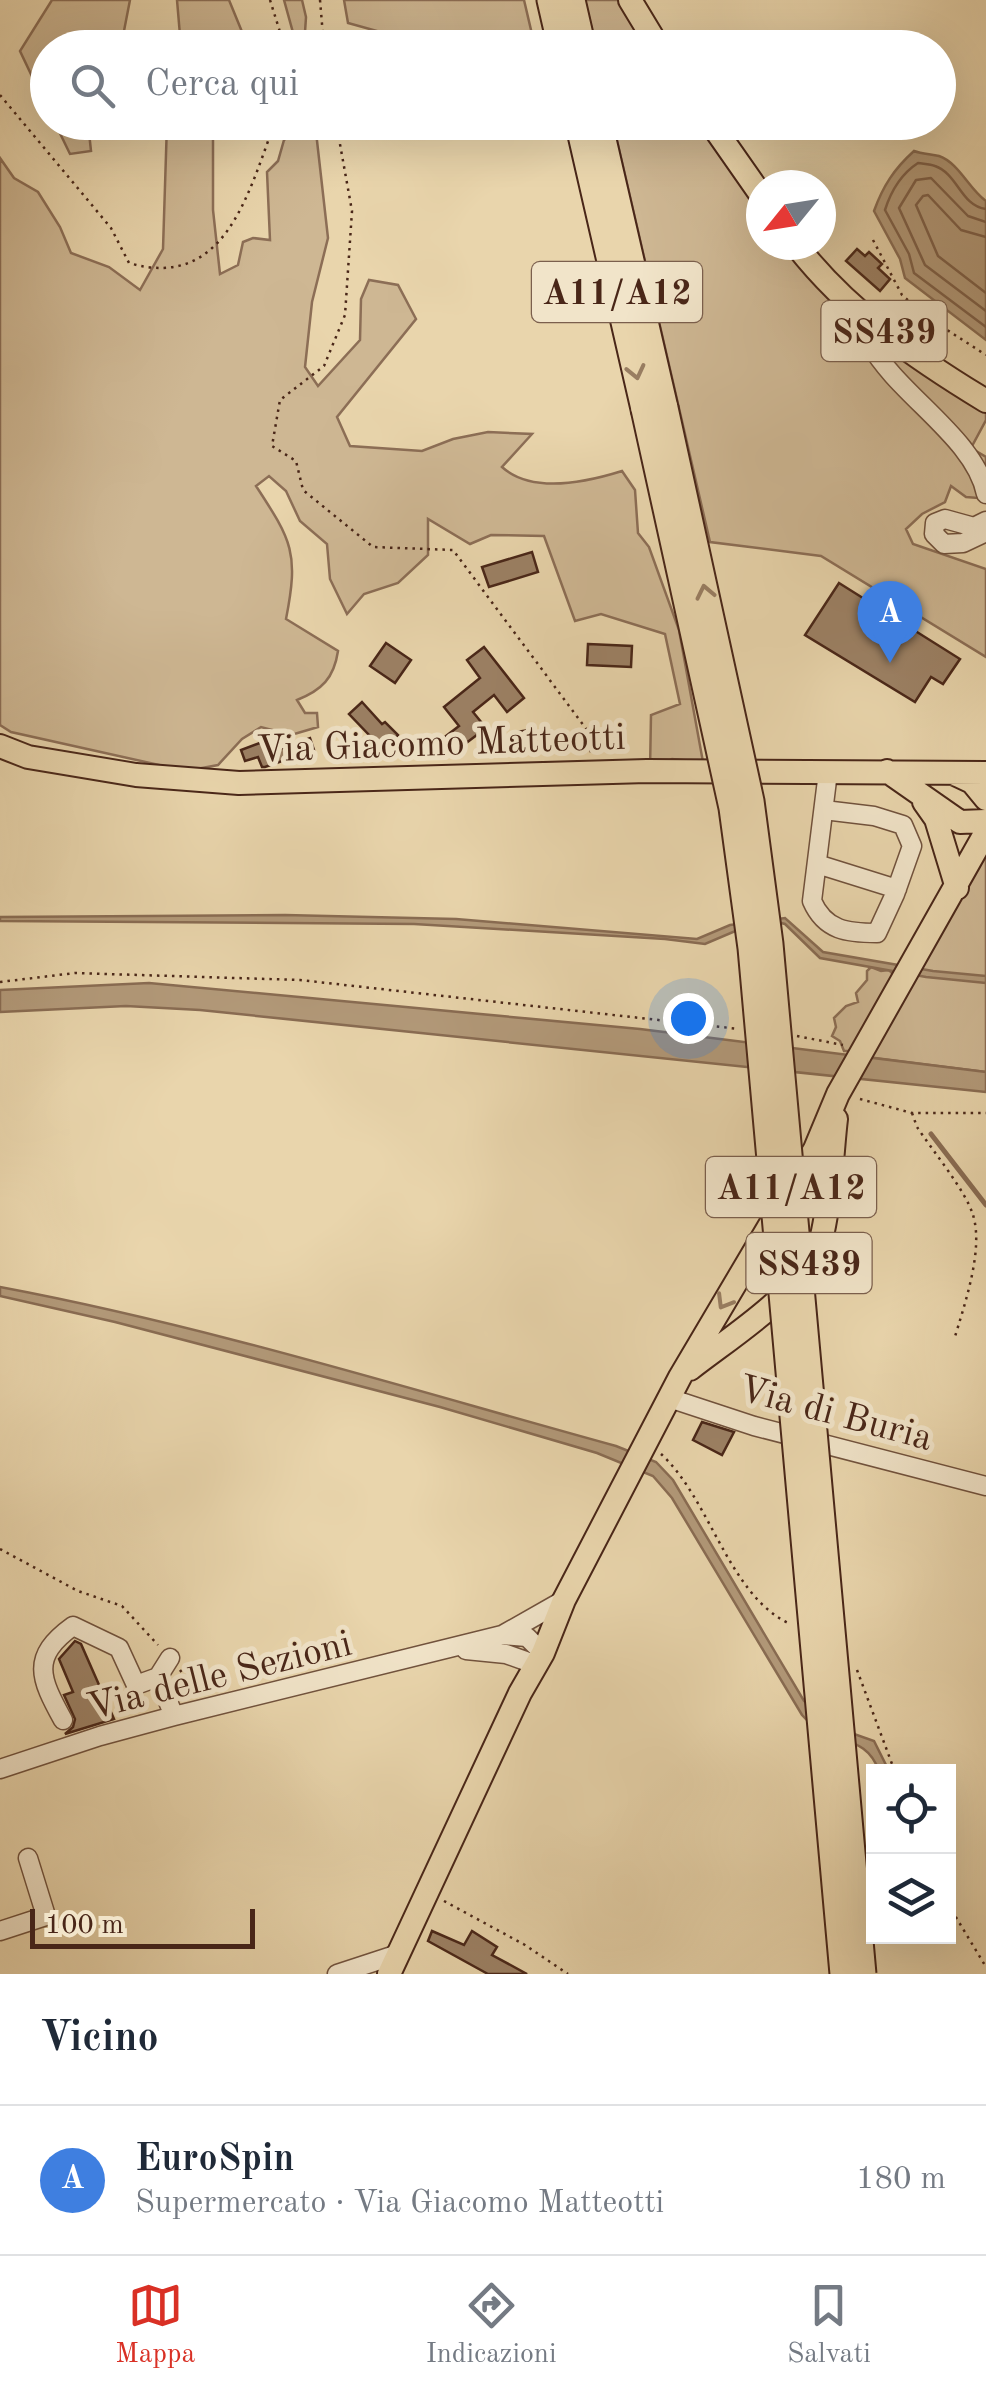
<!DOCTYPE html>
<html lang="it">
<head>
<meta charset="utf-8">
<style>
  :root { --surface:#fff; --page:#f6f6f7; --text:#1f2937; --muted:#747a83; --line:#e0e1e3; --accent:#d93025 }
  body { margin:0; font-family:"Old Standard TT",serif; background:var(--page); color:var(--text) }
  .controls { position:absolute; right:30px; bottom:30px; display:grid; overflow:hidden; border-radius:0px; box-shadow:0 10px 40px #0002 }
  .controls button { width:90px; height:90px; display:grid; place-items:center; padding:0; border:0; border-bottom:2px solid var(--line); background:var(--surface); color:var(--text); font:50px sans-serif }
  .compass { position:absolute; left:746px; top:170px; width:90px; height:90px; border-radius:50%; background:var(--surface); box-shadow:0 10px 40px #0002; rotate:240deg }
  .scale { position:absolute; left:30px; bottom:25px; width:225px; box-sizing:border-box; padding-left:10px; border:5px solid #492618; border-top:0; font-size:28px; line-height:35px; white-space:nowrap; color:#492618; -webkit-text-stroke:8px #f1e4c9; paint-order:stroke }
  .you { position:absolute; left:688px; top:1018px; width:35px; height:35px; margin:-25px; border:8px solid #fff; border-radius:50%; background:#1a73e8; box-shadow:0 0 0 15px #1a73e833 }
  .badge { display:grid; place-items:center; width:65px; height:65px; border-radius:50%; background:var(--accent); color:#fff; font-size:32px; font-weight:700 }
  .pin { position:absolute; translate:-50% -82px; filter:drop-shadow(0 2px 5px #0008) }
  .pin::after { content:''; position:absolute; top:52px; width:35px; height:30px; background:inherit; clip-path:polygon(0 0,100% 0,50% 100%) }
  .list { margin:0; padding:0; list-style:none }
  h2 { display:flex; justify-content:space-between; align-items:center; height:130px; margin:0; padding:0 40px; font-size:42px }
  h2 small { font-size:32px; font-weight:400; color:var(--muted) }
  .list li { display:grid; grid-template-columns:65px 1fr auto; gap:30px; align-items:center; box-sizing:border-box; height:150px; padding:0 40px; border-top:2px solid var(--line) }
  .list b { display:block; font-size:38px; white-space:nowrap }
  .list p { margin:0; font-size:32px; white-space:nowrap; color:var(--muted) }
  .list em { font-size:32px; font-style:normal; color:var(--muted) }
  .icon { flex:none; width:55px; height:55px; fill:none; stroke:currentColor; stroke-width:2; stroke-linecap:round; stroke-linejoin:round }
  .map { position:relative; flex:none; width:986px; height:1974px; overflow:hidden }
  .search { position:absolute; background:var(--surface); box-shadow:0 10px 40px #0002; left:30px; right:30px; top:30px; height:110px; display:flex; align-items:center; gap:25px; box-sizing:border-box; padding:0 35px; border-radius:55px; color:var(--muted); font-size:38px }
  .sheet { height:280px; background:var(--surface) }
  nav { display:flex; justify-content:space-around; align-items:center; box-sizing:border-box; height:140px; border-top:2px solid var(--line); background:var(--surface); font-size:28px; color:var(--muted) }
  nav a { display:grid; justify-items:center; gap:5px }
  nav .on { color:var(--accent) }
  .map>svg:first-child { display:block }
  .green { fill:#ceb793; stroke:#8c6e56; stroke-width:2.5 }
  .water { fill:#b39a7a; stroke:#896c53; stroke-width:2.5 }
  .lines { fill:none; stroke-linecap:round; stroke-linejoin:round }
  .shore { stroke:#7e6049; stroke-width:2.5 }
  .stream { stroke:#896c53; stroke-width:5 }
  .building { fill:#9c8165; stroke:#492618; stroke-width:2.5 }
  .minor-casing { stroke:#71523d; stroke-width:21 }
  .major-casing { stroke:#492618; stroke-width:26 }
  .highway-casing { stroke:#492618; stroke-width:29 }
  .path { stroke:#492618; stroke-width:2.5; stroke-dasharray:2.5 5; stroke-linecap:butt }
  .minor { stroke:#f1e4c9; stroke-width:18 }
  .major { stroke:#e9d5ac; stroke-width:22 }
  .highway { stroke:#e9d5ac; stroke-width:25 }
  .highway-bridge-casing { stroke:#492618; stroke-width:29; stroke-linecap:butt }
  .highway-bridge { stroke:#e9d5ac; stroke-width:25 }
  .oneway { stroke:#997e62 }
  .labels { text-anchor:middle; stroke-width:10; stroke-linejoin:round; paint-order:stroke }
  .shield { fill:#f1e4c9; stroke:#7b5f4d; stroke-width:2.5 }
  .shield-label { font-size:35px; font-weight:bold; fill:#492618 }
  .street-label { font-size:38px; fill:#492618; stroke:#f1e4c9 }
</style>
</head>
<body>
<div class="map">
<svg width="986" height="1974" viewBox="0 0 986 1974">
  <rect width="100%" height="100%" fill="#e9d5ac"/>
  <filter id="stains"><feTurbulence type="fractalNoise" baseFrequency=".002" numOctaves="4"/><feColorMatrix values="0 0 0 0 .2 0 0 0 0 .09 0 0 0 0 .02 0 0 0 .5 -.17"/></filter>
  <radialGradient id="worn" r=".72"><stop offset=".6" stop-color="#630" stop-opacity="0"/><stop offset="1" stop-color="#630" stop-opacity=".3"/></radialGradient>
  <path class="green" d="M52,0H130L123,36L115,47L48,48L47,108L20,51Z
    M177,0H229L247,44L244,47H181Z
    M284,0H302L306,17L304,47H297Z
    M344,0H524L535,47H410L413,41L348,23Z
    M585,0H630L659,47H596Z
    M55,123H88L91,151L70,154Z
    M167,123H213V210L220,274L238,265L243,242L253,238L270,240L267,172L278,161L284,140L299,130V123H315L328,238L312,302L305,367L318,386L360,340L361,299L369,280L398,285L416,319L337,417L350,446L422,451L453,439L488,432L532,434L502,467C532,494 587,482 622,471L635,490L638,533L649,547L679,630L703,762L672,759L650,770L651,715L680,704L665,634L601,614L575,621L544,536L491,535L470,544L428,519V555L398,583L364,594L347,614L330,579L327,544L300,521L286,491L269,476L256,486C292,541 299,553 286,619L338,651C334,678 322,690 297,700L305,713H317L318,727L291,735L261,727L242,739L218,765L186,771L11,732L0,725V158L14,178L38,192L60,227L71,253L109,267L140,290L163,249Z
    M613,123H711L761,195V245H796L838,294L986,401V420L971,448L986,457V486L978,498L966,497L951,486L945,502L922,514L906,529L913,544L986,569V657L821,556L710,542Z
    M986,833V1072L859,1056Z
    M871,967L881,971L889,970L893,974L850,1051H844L840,1041L832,1036L836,1027L834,1018L846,1006L858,1002L856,993L867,980V971Z"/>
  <path class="water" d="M914,151C922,154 931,154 939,156C959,163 969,189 986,201V340L905,278L900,259L874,211C883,186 894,169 914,151Z
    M285,915L456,919L697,939L730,925L785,918L823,952L933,971L986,976V983L926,977L820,958L785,924L777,922L740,929L705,944L665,939L414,924L0,921V917Z
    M149,983L640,1029L986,1072V1092L200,1010L126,1006L0,1012V990Z
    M0,1287C208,1326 412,1390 616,1446L656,1462L673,1480L804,1701L837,1728L874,1741L889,1771H879C865,1731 831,1748 802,1715L672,1498L653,1476L597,1453L440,1407L115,1322L0,1296Z"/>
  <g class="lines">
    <path class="shore" d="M986,209C961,206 958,174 935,166C930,164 924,164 918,163C901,174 891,191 885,210L909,254L914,273L986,327
      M986,222L968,216L931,178L916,180L899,208L925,265L986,311
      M986,237L961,230L928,195L923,196L916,205L938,256L986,293"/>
    <path class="stream" d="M931,1134L986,1205"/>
  </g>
  <path class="building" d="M857,249L865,256L869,252L882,264L878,268L890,279L880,291L846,261Z
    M532,552L538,572L489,587L482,567Z
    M839,583L960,659L943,684L931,677L915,702L805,635Z
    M386,643L411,660L395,683L370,666Z
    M588,644L632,646L631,667L587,665Z
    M484,647L524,698L507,712L494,695L473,712L486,728L457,750L446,736L459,726L444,707L480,678L467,660Z
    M362,702L382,724L385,722L398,735L378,756L364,742L370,736L349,714Z
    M529,730L532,750L514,753L511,733Z
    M276,737L280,749L310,738L314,750L265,767H262L258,757L245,761L241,750Z
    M702,1422L734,1432L722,1455L693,1440Z
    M75,1641L81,1644L114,1719L65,1734L73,1727L75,1719L64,1695L73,1692L59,1659Z
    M432,1931L464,1945L472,1931L497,1947L492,1955L527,1974H488L428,1941Z"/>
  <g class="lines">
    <defs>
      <path id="minor" d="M860,313C863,323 865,335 870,344C898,395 975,438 986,494
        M986,532L963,543L944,544L934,534L935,523L945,519L974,527L986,521
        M824,810L874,816L903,825L912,846L895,894L877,933C848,933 825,931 812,901L828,772
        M817,864L897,889
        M669,1398L754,1426L986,1486
        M504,1634L564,1600
        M466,1650L506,1654L537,1665
        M158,1677L170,1658
        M63,1720C40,1678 30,1657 73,1626L119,1648L136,1685L158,1677L174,1716
        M0,1769L100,1736L174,1716L502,1635L527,1637L543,1653
        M0,1931L46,1916L28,1858
        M337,1974L398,1954"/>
      <path id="major" d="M630,0L659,48
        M710,122L761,195
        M796,245C847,311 915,358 986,401
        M0,746L28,757L136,775L239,783L647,771L986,773
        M887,771L960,822L986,821
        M955,774L972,782L986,799
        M924,802L936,819L957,888
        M690,1369C731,1337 789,1301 815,1256C829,1230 832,1151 836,1119
        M389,1974L520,1693L543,1653L564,1600L680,1377L815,1149L838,1094L986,832"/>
      <path id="highway" d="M550,0L561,48
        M572,0L583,48
        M578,122L644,409
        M599,122L665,408"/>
    </defs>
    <use href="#minor" class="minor-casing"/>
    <use href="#major" class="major-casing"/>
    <use href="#highway" class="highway-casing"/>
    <path class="path" d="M270,0L285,48
      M320,0L324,48
      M0,95L111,228L129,263C225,291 248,194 275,122
      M336,122L352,211L345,315L324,366L280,400L272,446L296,461L303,490L373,547L453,550L587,730L591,753
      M873,240L902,295L927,317L986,355
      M0,982L75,973L300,980L739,1029
      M797,1036L843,1045
      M860,1099L912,1113H986
      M912,1113L917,1127C932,1150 966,1191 973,1215C984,1250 964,1306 954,1340
      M661,1454C711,1500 728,1595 790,1624
      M0,1549L78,1591L122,1606L158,1645
      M180,1670L196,1692
      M857,1670L895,1772
      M444,1901L525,1945L568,1974
      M948,1904L986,1967"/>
    <use href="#minor" class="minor"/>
    <use href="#major" class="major"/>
    <use href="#highway" class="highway"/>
    <defs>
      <path id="highway-bridge" d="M665,408L751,801L770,944L863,1974
        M644,409L732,808L751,948L843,1974"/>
    </defs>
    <use href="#highway-bridge" class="highway-bridge-casing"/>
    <use href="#highway-bridge" class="highway-bridge"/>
  </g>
  <defs><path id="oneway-chevron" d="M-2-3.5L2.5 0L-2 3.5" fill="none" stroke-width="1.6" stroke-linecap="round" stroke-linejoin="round" transform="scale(2.5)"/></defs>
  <g class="oneway">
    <use href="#oneway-chevron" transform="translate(636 372) rotate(77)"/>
    <use href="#oneway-chevron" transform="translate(705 592) rotate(-102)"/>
    <use href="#oneway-chevron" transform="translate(724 1302) rotate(121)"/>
  </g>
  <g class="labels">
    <g class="shield">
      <rect x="532" y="262" width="170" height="60" rx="8"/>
      <rect x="821.5" y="301" width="125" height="60" rx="8"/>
      <rect x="706" y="1157" width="170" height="60" rx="8"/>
      <rect x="746.5" y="1233" width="125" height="60" rx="8"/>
    </g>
    <g class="shield-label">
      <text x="617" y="304">A11/A12</text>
      <text x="884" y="343">SS439</text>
      <text x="791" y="1199">A11/A12</text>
      <text x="809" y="1275">SS439</text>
    </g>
    <g class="street-label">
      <text transform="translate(441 742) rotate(-2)" y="13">Via Giacomo Matteotti</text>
      <text transform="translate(836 1412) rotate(15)" y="13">Via di Buria</text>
      <text transform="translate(219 1674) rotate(-14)" y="13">Via delle Sezioni</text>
    </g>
  </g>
  <rect width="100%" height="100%" filter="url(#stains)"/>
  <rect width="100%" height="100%" fill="url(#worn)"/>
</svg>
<div class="controls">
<button><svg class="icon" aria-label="locate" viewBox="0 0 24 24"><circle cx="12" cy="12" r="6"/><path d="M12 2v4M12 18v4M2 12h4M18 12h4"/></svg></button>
<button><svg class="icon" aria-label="layers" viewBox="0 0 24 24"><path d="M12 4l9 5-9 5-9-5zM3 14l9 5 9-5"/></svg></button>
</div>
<svg class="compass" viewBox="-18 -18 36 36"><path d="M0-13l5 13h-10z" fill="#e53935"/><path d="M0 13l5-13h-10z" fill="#747a83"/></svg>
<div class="scale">100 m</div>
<div class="you"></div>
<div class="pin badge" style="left:890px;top:663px;background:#3f7fe0">A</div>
<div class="search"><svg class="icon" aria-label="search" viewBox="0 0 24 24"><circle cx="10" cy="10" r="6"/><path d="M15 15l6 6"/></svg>Cerca qui</div>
</div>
<section class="sheet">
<h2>Vicino<small></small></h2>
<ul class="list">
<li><span class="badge" style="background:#3f7fe0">A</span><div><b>EuroSpin</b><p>Supermercato · Via Giacomo Matteotti</p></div><em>180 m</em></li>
</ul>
</section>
<nav>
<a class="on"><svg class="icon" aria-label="map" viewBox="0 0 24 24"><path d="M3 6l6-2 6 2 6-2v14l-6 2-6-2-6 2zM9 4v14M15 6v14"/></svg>Mappa</a>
<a><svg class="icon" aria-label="directions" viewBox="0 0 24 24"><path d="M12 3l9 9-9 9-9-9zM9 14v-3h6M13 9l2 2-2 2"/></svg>Indicazioni</a>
<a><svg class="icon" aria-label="saved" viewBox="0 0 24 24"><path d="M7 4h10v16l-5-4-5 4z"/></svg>Salvati</a>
</nav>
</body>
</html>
